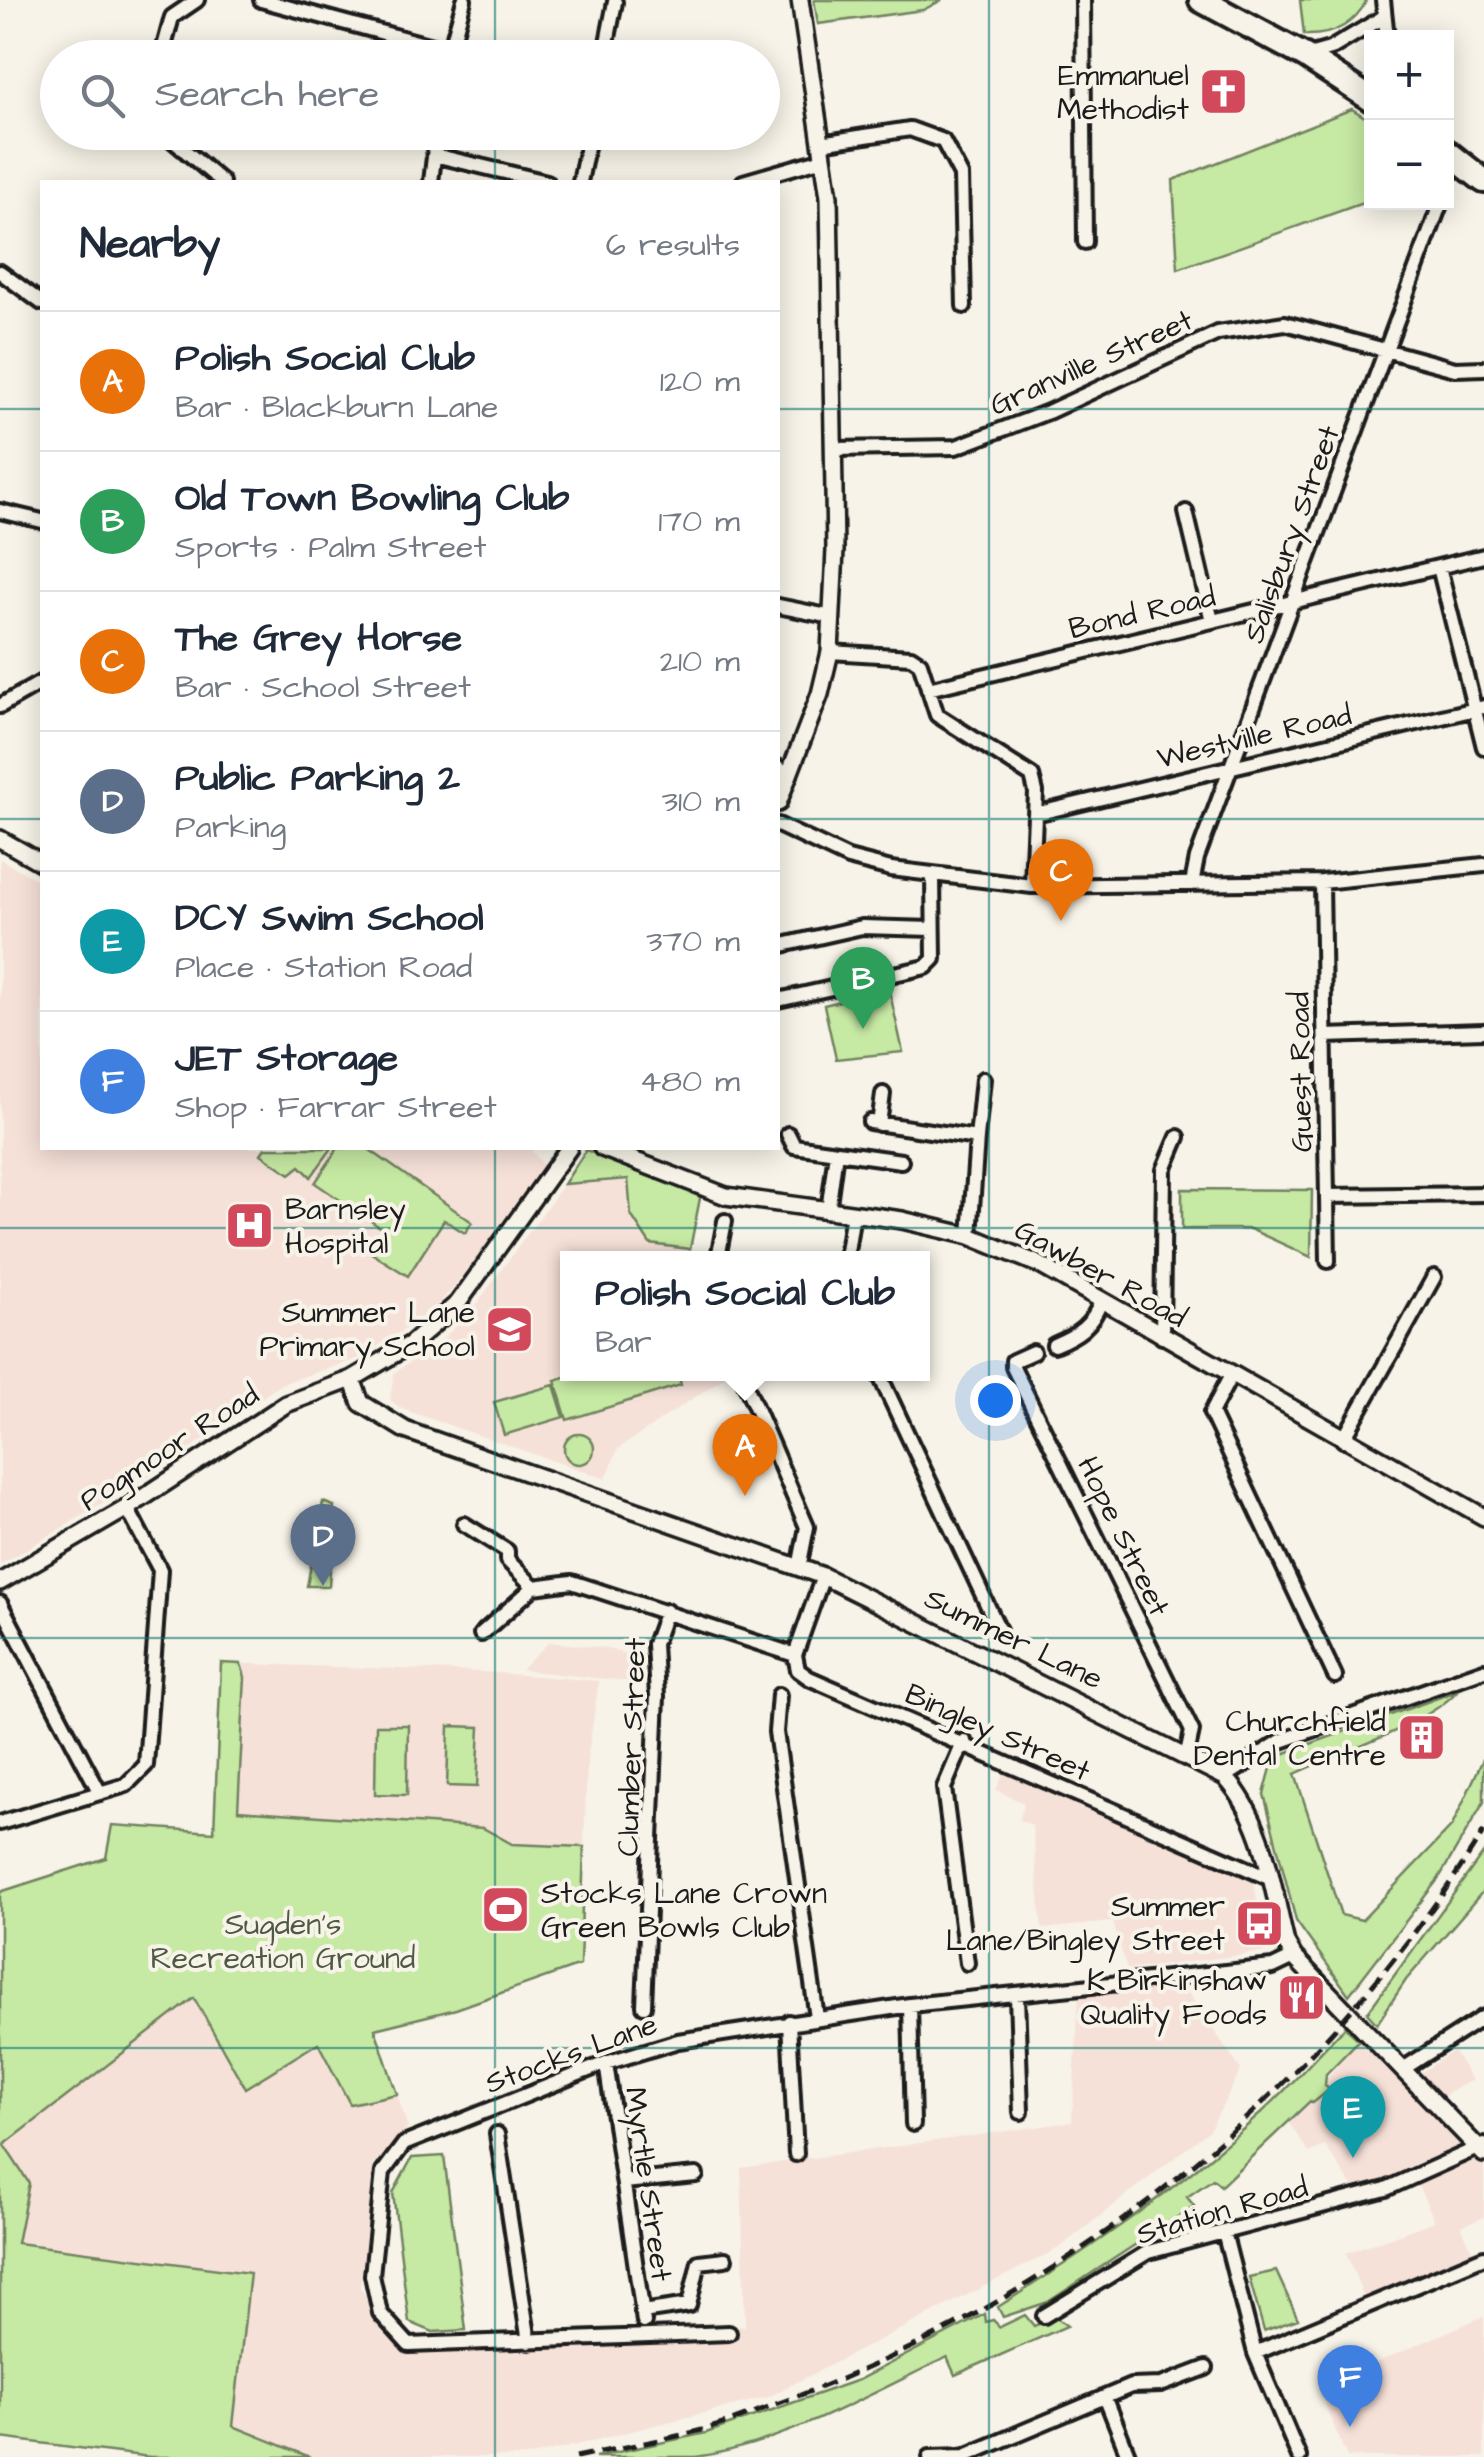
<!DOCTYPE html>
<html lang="en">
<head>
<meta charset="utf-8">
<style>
  :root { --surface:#fff; --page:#f6f6f7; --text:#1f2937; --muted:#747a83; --line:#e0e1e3; --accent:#d1495b }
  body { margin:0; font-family:"Architects Daughter",sans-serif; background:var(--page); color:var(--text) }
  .controls { position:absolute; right:30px; top:30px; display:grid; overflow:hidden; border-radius:0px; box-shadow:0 5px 25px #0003 }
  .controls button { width:90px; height:90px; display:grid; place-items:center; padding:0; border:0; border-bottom:2px solid var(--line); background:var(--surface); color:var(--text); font:50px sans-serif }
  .you { position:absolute; left:995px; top:1400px; width:35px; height:35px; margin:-25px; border:8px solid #fff; border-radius:50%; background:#1a73e8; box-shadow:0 0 0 15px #1a73e833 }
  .badge { display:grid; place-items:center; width:65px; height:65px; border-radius:50%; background:var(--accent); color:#fff; font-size:32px; font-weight:700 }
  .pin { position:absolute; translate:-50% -82px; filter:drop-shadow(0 2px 5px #0008) }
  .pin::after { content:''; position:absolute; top:52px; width:35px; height:30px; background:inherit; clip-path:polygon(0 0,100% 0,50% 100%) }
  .popup { position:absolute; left:560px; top:1251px; width:370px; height:130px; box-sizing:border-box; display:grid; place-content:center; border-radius:0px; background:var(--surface); filter:drop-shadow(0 2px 8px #0005); font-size:32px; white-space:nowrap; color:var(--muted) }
  .popup b { font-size:38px; color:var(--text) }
  .popup::after { content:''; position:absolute; left:50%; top:100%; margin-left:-20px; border:20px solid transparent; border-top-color:var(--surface) }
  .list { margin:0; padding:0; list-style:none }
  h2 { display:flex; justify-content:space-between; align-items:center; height:130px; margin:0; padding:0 40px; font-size:42px }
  h2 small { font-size:32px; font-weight:400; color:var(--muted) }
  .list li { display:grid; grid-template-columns:65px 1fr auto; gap:30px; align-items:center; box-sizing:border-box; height:140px; padding:0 40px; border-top:2px solid var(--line) }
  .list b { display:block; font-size:38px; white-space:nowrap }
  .list p { margin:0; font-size:32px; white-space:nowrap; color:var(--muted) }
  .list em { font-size:32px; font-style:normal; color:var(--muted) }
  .icon { flex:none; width:55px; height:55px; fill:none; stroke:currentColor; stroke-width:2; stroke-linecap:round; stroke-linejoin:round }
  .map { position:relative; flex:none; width:1484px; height:2457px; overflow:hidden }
  .search { position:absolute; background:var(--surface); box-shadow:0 5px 25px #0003; left:40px; top:40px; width:740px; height:110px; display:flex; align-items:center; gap:25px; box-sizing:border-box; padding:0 35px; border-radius:55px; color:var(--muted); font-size:38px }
  .panel { position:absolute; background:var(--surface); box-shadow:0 5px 25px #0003; left:40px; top:180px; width:740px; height:970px; border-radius:0px }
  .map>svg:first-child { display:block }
  .built { fill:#f6e1d8 }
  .green { fill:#c6e9a3; stroke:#718260; stroke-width:2.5 }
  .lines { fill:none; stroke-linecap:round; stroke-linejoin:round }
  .minor-casing { stroke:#1c1c1c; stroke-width:20 }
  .tertiary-casing { stroke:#1c1c1c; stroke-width:22 }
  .trunk-casing { stroke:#1c1c1c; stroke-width:30 }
  .minor { stroke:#f7f3e8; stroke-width:12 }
  .tertiary { stroke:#f7f3e8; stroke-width:15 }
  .trunk { stroke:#f7f3e8; stroke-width:22 }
  .rail { stroke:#1c1c1c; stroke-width:5; stroke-dasharray:15 8; stroke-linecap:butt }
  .grid { fill:none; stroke:#0f766e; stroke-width:2.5; stroke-opacity:0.55 }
  .labels { text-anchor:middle; stroke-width:8; stroke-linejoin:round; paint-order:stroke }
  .poi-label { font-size:30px; fill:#1c1c1c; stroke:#f7f3e8; text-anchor:end }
  .street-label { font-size:30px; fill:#1c1c1c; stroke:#f7f3e8 }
  .park-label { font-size:30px; fill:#4f5a44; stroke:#f7f3e8 }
</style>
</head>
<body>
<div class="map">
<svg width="1484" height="2457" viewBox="0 0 1484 2457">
  <rect width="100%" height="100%" fill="#f7f3e8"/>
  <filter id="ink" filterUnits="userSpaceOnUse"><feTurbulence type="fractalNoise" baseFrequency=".01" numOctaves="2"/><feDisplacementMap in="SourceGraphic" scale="20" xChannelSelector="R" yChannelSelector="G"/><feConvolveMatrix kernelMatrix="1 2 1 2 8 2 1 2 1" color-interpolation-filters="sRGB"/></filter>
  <g filter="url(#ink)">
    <path class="built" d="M0,859L42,883V1148H530L544,1166L456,1285L429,1314L357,1359L281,1384L173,1461L0,1565Z
      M628,1179L631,1215L650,1244L690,1249L689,1258H568V1374L726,1376L618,1449L606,1479L399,1408L390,1399L394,1373L436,1345L470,1313L564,1184Z
      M549,1642L606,1648L632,1656L645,1665L643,1683L521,1670Z
      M221,1663L484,1672L599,1681L587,1761L584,1847L214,1832Z
      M1004,1772L1254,1882L1265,1952L1127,1970L1113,1922L1042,1929L1032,1825L1019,1820L1024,1803L996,1790Z
      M1180,1981L1241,2070L1210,2130L1059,2248L768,2397L528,2457H310L233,2427L250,2273L16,2243L29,2183L4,2145L194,1998L318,2042L350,2104L397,2094L408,2128L374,2165L360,2287L392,2341L745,2326L741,2168L1072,2122L1079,1995Z
      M1362,2036L1484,2163V2217L1461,2226L1473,2252L1364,2298L1346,2253L1435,2221L1411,2171L1356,2191L1325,2146L1309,2153L1289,2123Z
      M1453,2051L1472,2080L1443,2096L1421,2073Z
      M1484,2316V2457H1347L1318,2388Z"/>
    <path class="green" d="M814,0H942L923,10L818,24Z
      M1300,0H1367C1354,25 1332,36 1304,35Z
      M1352,109L1371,121V200L1178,269L1173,180Z
      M889,989L903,1052L836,1059L824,1005Z
      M265,1148H332L311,1177L300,1166L290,1174L261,1154Z
      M338,1148H367L472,1222L465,1233L444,1220L408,1276L370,1252L384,1230L315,1183Z
      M586,1150L701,1193L690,1249L650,1244L631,1215L628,1179L564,1184Z
      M1182,1189L1312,1190L1311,1257L1250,1229H1182Z
      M576,1374H678L681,1385L567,1420L555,1380Z
      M554,1385L564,1417L504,1435L494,1402Z
      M564 1449a15 15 0 1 1 30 0a15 15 0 1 1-30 0Z
      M323,1502L334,1506L329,1586H307Z
      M221,1663L241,1664L245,1677L238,1810L483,1828L512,1844L584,1847L580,1965L456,2009L375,2029L397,2094L350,2104L318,2043L245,2088L194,1998L4,2145L29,2183L17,2243L250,2273L233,2426L310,2457H150L0,2438V1892L106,1858L112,1825L214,1832Z
      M1457,1691C1429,1724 1337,1754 1295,1774L1341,1915L1362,1920L1452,1826L1484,1757V1802L1439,1878L1349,1995L1296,1921L1264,1794L1274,1757Z
      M376,1725H408L407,1795L375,1794Z
      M449,1726L480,1727L477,1787L447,1786Z
      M1484,1852V1890L1406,1980L1377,2024L1367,2013Z
      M1345,2027L1359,2040L1326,2074L1325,2085L1329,2090L1313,2103L1310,2101L1221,2186L1213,2179L1187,2197L1194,2206L1048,2302L1003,2317L998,2307C1089,2249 1178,2189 1259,2115C1289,2088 1316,2056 1345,2027Z
      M444,2156L466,2330L433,2332L409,2322L393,2193L412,2158Z
      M1276,2271L1298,2319L1264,2331L1249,2277Z
      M985,2314L986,2322L993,2320L1000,2327L1025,2315L1034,2326L1055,2317L1067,2326L955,2375L947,2357C871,2394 781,2445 696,2457C664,2457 628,2457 595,2457L706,2433L858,2380Z"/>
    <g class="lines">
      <defs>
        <path id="minor" d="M261,0L450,51
          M1083,0L1085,242
          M1383,0L1387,38
          M449,55L464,0
          M1305,56L1330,49L1382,18
          M161,58L172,17L197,0
          M604,58L615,2
          M163,132L222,182
          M821,143L910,129L943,141L961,175L964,306
          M434,155L547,182
          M431,182L437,132
          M580,182L590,132
          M743,182L823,159
          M0,272L42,303
          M834,449L956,447L1048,412L1218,333L1285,323L1455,369L1484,368
          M0,511L42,521
          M1186,512L1212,621
          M1439,567L1484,747
          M778,606L832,617
          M830,652L911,657L920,663L937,715L1032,776L1036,792L1032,886
          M928,689L1484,556
          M0,706L42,682
          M778,767L790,775
          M1035,814L1484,707
          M778,825L848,858L891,869L1032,886L1322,882L1484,865
          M1322,882L1328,1261
          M1192,884L1197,858L1441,202
          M778,946L862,927L933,929
          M778,1000L926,967L934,959L933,876
          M1325,1036L1484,1031
          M870,1122L977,1138L970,1236
          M879,1124L883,1094
          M788,1134L794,1146L901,1161
          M977,1138L983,1079
          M1327,1196L1484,1194
          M828,1211L836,1152
          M718,1258L725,1221
          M846,1258L853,1213
          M1162,1337L1164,1170L1178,1137
          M1054,1345C1078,1335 1092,1326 1101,1301
          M1033,1352L1013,1361V1367L1192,1731L1187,1755
          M741,1374L807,1527L799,1568
          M879,1374L999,1630
          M1230,1377L1211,1413L1335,1676
          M1343,1440L1434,1277
          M464,1524L507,1551V1560L534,1587
          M823,1576L795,1655L798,1670L809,1678L1269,1878
          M0,1603L100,1793
          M481,1634L534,1587L572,1582L795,1655
          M779,1695L776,1732L817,2018
          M964,1741L944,1788L967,1963
          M1225,1777L1281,1741L1484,1670
          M0,1823L126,1785L146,1765L160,1570L127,1508
          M1017,1996L1021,2112
          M910,2005L913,2124
          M644,2006L657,1696L654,1644L666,1611
          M789,2022L796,2154
          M606,2063L644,2322
          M1403,2069L1484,2017
          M497,2134L529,2342
          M624,2182L696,2175
          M1224,2232L1255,2353L1299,2457
          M642,2312L689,2305L699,2262L725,2259
          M1044,2316L1148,2252L1386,2189L1484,2145
          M729,2333L409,2345L380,2313L372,2275L383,2172L404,2144L606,2063L678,2041L910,2005L1273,1967L1294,1957
          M1255,2353L1484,2257
          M1106,2399L1129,2457
          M930,2457L965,2456L1131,2386L1161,2385L1206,2368"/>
        <path id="tertiary" d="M778,803L820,694L830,652L835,550L829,197L800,0
          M0,839L42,863
          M602,1148L726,1196L902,1220L970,1236L1038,1264L1484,1517
          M352,1379L361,1403L405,1430L823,1576L1225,1777C1265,1820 1272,1887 1286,1943L1294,1957L1484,2154
          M0,1582L127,1508L286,1404L352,1379L411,1344L458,1303L569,1148"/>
        <path id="trunk" d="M1201,0L1305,56L1372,100
          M1446,151L1484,181"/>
      </defs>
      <use href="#minor" class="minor-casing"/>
      <use href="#tertiary" class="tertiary-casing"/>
      <use href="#trunk" class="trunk-casing"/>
      <use href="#minor" class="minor"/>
      <use href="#tertiary" class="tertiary"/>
      <use href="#trunk" class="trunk"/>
      <path class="rail" d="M576,2457C618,2448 660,2441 702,2430C731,2423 759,2410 787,2400C1073,2296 1324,2089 1484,1831"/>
    </g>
  </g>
  <path class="grid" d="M495,0V58M989,0V2457M495,132V182M0,409H42M778,409H1484M0,819H42M778,819H1484M495,1148V2457M0,1228H1484M0,1638H1484M0,2048H1484"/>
  <defs>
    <symbol id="church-square" viewBox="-11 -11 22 22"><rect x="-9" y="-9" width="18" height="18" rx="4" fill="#d1495b" stroke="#f7f3e8"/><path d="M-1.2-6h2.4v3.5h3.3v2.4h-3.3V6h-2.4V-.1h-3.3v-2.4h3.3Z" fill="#fff"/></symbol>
    <symbol id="hospital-square" viewBox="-11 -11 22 22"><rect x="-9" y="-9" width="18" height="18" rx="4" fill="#d1495b" stroke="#f7f3e8"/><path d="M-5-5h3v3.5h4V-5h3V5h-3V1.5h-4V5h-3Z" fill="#fff"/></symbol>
    <symbol id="school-square" viewBox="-11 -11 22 22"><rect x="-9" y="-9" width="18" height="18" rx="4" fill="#d1495b" stroke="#f7f3e8"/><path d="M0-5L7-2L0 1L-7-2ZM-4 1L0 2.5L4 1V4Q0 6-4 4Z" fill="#fff"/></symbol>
    <symbol id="building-square" viewBox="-11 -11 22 22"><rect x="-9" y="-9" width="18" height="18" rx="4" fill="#d1495b" stroke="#f7f3e8"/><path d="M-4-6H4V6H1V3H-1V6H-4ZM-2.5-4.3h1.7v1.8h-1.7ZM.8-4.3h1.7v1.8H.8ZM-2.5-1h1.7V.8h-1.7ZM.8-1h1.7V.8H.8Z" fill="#fff"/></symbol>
    <symbol id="stadium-square" viewBox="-11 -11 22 22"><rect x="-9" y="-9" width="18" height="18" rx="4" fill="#d1495b" stroke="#f7f3e8"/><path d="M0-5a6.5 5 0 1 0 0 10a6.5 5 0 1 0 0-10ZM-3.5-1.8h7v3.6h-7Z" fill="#fff"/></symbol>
    <symbol id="bus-square" viewBox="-11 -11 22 22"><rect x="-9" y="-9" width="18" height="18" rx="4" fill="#d1495b" stroke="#f7f3e8"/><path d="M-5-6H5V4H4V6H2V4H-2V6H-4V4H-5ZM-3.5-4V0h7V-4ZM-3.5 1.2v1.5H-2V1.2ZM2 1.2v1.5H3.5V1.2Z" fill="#fff"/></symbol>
    <symbol id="restaurant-square" viewBox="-11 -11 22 22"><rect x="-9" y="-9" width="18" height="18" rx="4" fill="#d1495b" stroke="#f7f3e8"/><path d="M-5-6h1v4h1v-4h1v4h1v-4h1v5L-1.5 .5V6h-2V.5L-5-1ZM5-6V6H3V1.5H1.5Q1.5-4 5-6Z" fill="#fff"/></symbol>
  </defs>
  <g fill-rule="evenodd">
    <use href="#church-square" x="1196" y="64" width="55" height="55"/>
    <use href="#hospital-square" x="222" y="1198" width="55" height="55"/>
    <use href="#school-square" x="482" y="1302" width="55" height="55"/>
    <use href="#building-square" x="1394" y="1710" width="55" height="55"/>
    <use href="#stadium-square" x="478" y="1882" width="55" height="55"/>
    <use href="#bus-square" x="1232" y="1896" width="55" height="55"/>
    <use href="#restaurant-square" x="1274" y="1970" width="55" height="55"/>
  </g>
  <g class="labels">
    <g class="poi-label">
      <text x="1189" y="85">Emmanuel<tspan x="1189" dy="34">Methodist</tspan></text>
      <text x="285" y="1219" text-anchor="start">Barnsley<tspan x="285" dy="34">Hospital</tspan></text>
      <text x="475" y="1322">Summer Lane<tspan x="475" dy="34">Primary School</tspan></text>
      <text x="1386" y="1731">Churchfield<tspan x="1386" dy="34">Dental Centre</tspan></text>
      <text x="541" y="1903" text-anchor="start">Stocks Lane Crown<tspan x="541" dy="34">Green Bowls Club</tspan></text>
      <text x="1225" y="1916">Summer<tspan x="1225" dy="34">Lane/Bingley Street</tspan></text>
      <text x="1267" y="1990">K Birkinshaw<tspan x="1267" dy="34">Quality Foods</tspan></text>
    </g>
    <g class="street-label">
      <text transform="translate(1091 362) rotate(-24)" y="10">Granville Street</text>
      <text transform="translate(1291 534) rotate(-70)" y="10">Salisbury Street</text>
      <text transform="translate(1142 612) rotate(-13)" y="10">Bond Road</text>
      <text transform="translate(1254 736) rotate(-13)" y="10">Westville Road</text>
      <text transform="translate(1300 1072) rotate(-91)" y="10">Guest Road</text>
      <text transform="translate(1101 1273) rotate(29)" y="10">Gawber Road</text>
      <text transform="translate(169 1447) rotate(-33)" y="10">Pogmoor Road</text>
      <text transform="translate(1124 1536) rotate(64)" y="10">Hope Street</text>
      <text transform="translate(1014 1638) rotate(26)" y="10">Summer Lane</text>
      <text transform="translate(998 1732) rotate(24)" y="10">Bingley Street</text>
      <text transform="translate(631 1747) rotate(-88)" y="10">Clumber Street</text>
      <text transform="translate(571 2053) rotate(-20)" y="10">Stocks Lane</text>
      <text transform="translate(649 2184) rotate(82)" y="10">Myrtle Street</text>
      <text transform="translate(1222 2210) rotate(-16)" y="10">Station Road</text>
    </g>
    <g class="park-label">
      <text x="283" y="1934">Sugden's<tspan x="283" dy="34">Recreation Ground</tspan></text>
    </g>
  </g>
</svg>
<div class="controls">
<button>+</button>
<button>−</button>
</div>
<div class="you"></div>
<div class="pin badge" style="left:745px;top:1496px;background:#e8710a">A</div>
<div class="popup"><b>Polish Social Club</b>Bar</div>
<div class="pin badge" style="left:863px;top:1029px;background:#2e9e5b">B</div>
<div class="pin badge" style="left:1061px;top:921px;background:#e8710a">C</div>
<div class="pin badge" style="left:323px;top:1586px;background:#5c6f8a">D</div>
<div class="pin badge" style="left:1353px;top:2158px;background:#0f9aa8">E</div>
<div class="pin badge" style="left:1350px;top:2427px;background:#3f7fe0">F</div>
<div class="search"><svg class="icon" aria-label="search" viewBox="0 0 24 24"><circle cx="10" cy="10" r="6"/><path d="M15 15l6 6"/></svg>Search here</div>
<section class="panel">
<h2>Nearby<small>6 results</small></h2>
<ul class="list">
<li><span class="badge" style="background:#e8710a">A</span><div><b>Polish Social Club</b><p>Bar · Blackburn Lane</p></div><em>120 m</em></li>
<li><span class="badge" style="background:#2e9e5b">B</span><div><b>Old Town Bowling Club</b><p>Sports · Palm Street</p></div><em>170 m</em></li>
<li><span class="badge" style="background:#e8710a">C</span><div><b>The Grey Horse</b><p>Bar · School Street</p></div><em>210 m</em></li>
<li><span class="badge" style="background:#5c6f8a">D</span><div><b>Public Parking 2</b><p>Parking</p></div><em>310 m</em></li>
<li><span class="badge" style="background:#0f9aa8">E</span><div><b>DCY Swim School</b><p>Place · Station Road</p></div><em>370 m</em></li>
<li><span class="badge" style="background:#3f7fe0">F</span><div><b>JET Storage</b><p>Shop · Farrar Street</p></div><em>480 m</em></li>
</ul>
</section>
</div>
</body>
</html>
